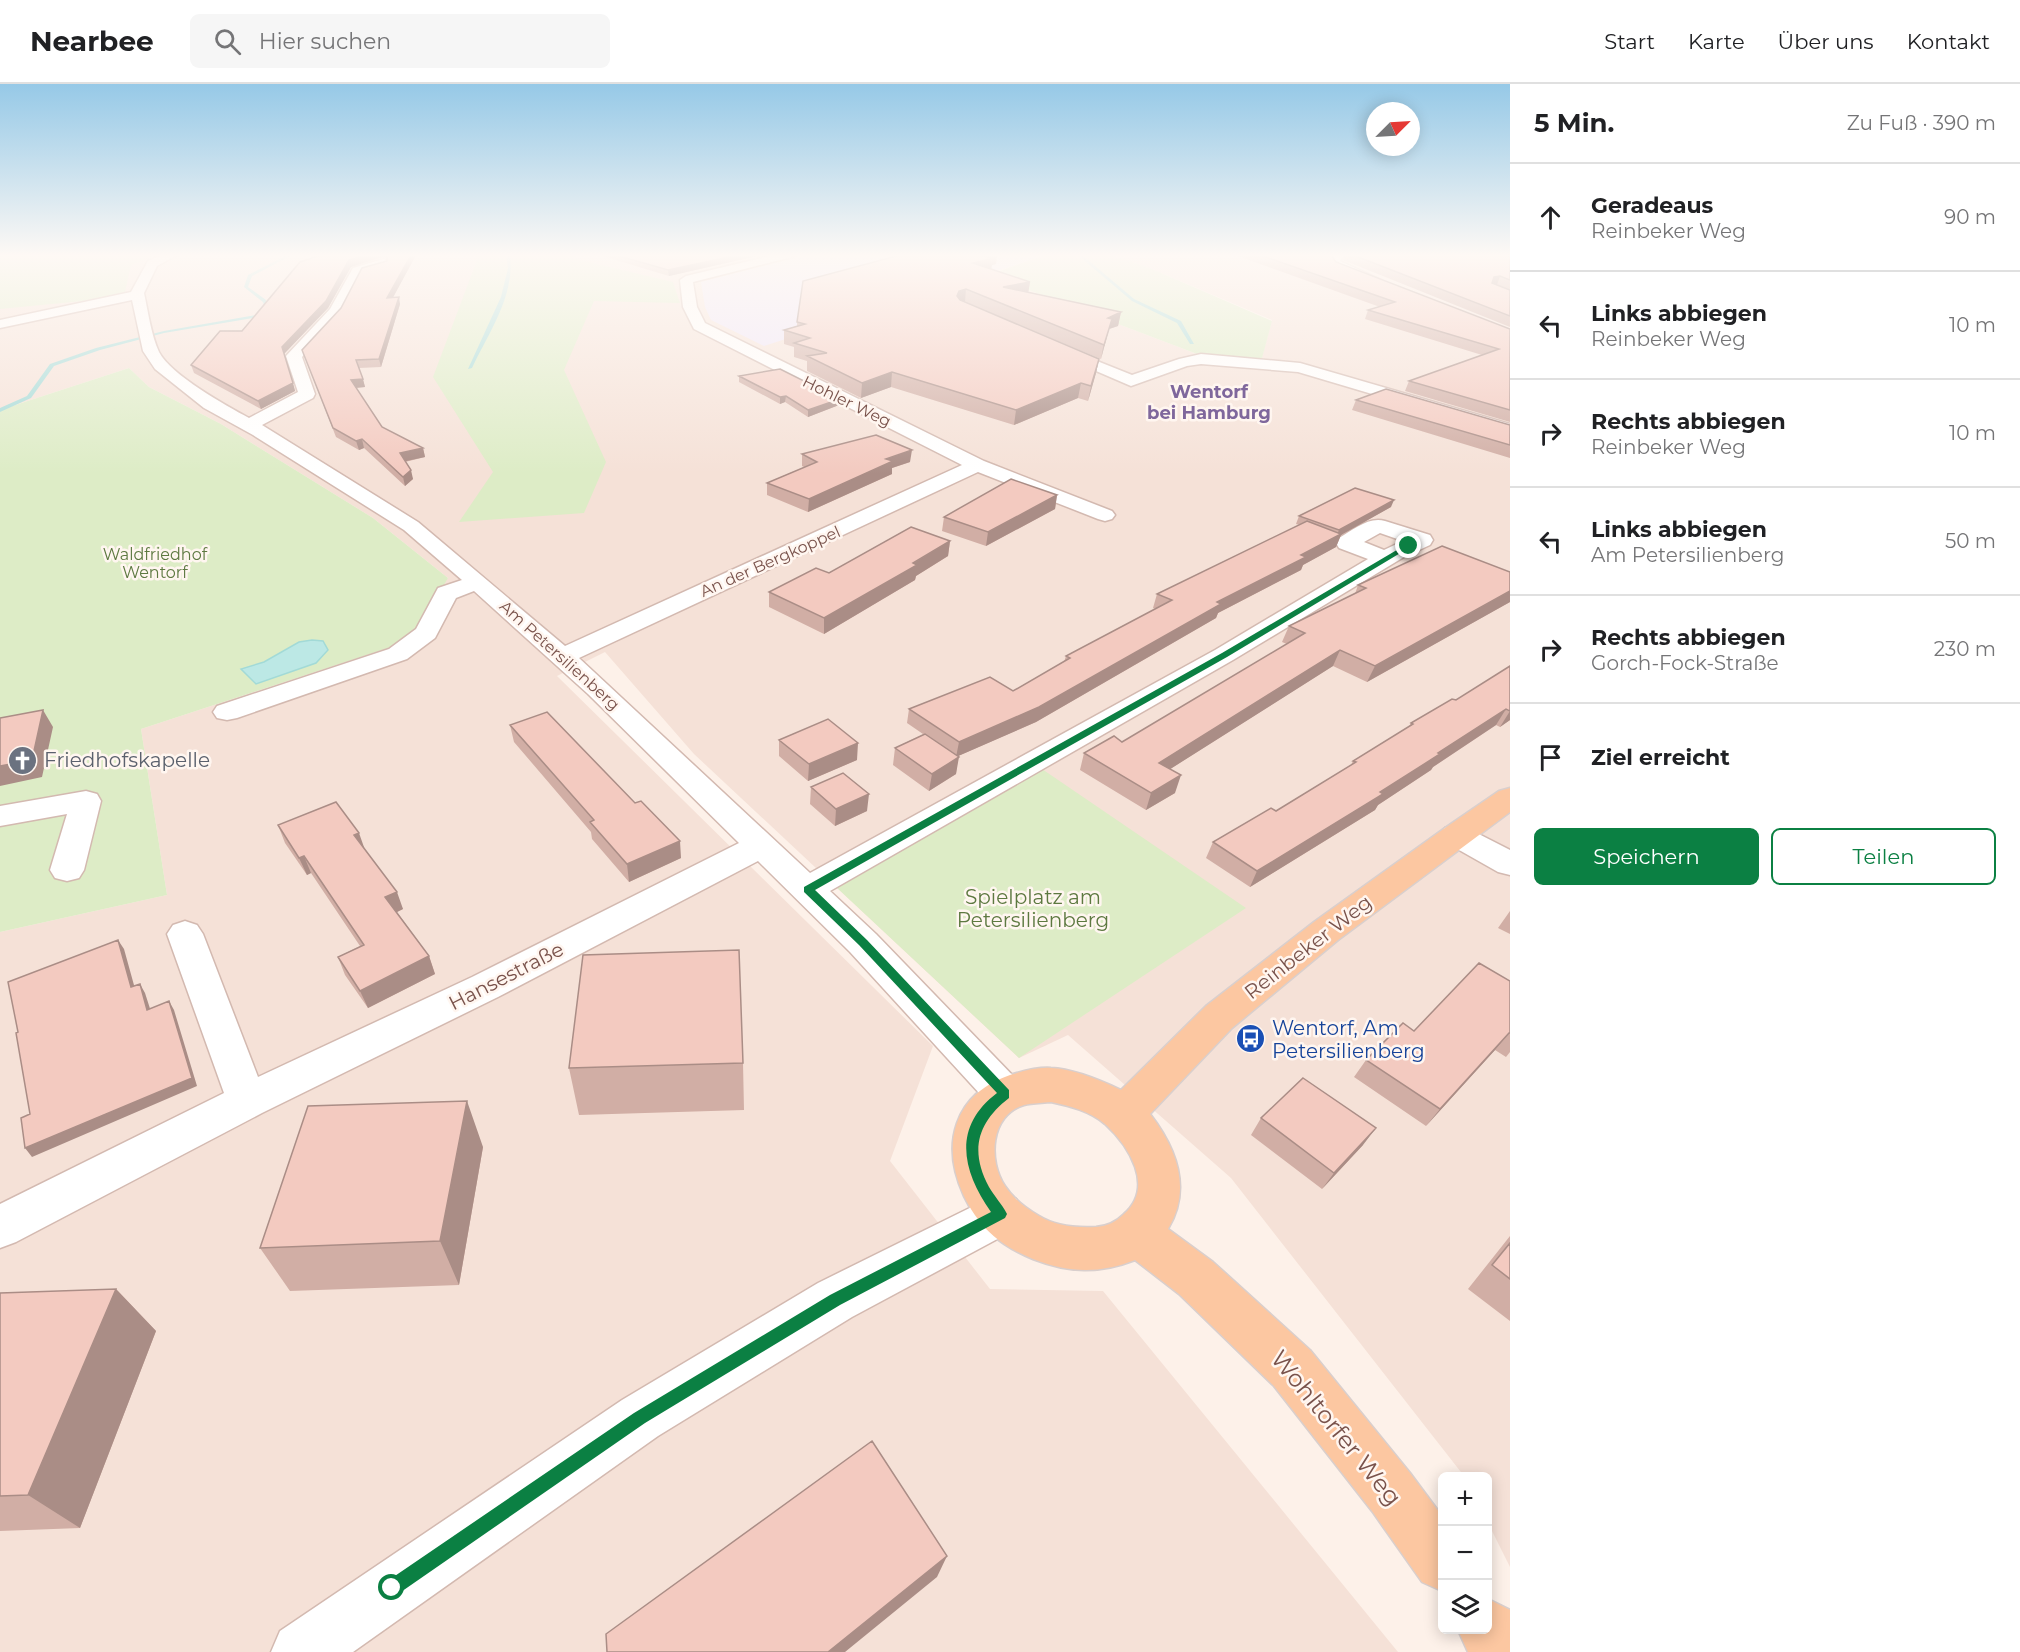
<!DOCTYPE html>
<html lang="de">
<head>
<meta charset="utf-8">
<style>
  :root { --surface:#fff; --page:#f6f6f6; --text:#202124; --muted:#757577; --line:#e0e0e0; --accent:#0b8043 }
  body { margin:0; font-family:Montserrat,sans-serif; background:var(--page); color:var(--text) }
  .controls { position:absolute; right:18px; bottom:18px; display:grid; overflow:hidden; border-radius:9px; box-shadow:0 3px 15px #0003 }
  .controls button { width:54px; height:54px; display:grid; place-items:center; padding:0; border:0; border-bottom:2px solid var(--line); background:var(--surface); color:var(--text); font:30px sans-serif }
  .compass { position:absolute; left:1366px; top:18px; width:54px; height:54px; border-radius:50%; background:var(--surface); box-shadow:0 3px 15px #0003; rotate:66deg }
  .stop { position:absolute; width:18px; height:18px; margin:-14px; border:4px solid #0b8043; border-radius:50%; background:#fff }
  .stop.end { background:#0b8043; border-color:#fff; box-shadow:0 2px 6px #0008 }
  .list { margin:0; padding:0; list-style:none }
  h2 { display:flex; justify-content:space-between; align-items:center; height:78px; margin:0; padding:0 24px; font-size:26px }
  h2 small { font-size:20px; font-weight:400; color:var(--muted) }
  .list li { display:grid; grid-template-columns:39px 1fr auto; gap:18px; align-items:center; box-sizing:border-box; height:108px; padding:0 24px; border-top:2px solid var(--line) }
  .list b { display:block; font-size:22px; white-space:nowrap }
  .list p { margin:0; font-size:20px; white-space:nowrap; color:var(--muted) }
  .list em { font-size:20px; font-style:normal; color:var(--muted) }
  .actions { display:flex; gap:12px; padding:18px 24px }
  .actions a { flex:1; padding:14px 0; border:2px solid var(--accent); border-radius:9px; text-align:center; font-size:21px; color:var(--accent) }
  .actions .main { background:var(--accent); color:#fff }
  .icon { flex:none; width:33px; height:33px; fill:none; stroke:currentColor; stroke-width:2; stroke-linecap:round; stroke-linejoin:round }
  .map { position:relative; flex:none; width:1510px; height:1568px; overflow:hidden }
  header { display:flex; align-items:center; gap:36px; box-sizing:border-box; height:84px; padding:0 30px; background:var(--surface); border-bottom:2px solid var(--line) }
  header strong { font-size:28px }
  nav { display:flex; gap:33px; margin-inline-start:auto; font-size:21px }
  .search { width:420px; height:54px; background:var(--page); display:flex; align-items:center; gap:15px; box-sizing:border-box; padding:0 21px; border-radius:9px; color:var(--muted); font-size:22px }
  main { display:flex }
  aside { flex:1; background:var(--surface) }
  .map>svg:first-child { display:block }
  .residential { fill:#f5e1d7 }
  .education { fill:#eee5fa }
  .green { fill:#ddecc6 }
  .water { fill:#bce8e5; stroke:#a2dad7; stroke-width:1.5 }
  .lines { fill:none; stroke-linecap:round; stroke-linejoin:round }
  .stream { fill:#a2dad7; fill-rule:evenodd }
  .minor-casing { stroke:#d3b9b0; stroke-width:3 }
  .major-casing { stroke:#d9cfcd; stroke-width:3 }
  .minor { fill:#fff; fill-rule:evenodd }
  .major { fill:#fcc7a1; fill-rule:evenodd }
  .wall { fill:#d1aea5 }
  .shaded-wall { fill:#aa8d86 }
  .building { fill:#f3cac0; stroke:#aa8d86; stroke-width:1.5 }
  .route { fill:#0b8043 }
  .labels { text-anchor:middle; stroke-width:5; stroke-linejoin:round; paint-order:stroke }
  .far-street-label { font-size:16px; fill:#79524b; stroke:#fff6f0 }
  .far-park-label { font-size:16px; fill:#5d7940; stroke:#fff6f0 }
  .far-quarter-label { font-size:18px; font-weight:bold; fill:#7f679c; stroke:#fff6f0 }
  .worship-label { font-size:20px; fill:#5b616d; stroke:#fff6f0; text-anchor:start }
  .park-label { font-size:20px; fill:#5d7940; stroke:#fff6f0 }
  .street-label { font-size:20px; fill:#79524b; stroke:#fff6f0 }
  .transit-label { font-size:20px; fill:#164399; stroke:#fff6f0; text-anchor:start }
  .near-street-label { font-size:24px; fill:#79524b; stroke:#fff6f0 }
</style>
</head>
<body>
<header>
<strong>Nearbee</strong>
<div class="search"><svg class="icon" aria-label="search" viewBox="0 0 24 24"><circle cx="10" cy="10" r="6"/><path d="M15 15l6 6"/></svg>Hier suchen</div>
<nav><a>Start</a><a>Karte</a><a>Über uns</a><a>Kontakt</a></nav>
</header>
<main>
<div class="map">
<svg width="1510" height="1568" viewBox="0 0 1510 1568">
  <rect width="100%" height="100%" fill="#fdf1e9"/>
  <path class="residential" d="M0,171H808L702,198L989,191L1197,270L1261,277L1272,236L1152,185L1113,171H1510V1483L1488,1439V1392H1464L1231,1094L1068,951L1019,974L694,670L605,568L557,592L933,962L890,1077L990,1205L1103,1207L1398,1568H0V848L167,811L141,645L394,562L448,494L373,434L221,340L149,303L129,284L0,326Z"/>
  <path class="education" d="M808,171H1040L1043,172L764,262L711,236L705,223L701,198Z"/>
  <path class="green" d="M0,171H155L131,181L124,213L0,225Z
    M475,171H575L580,176L673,198L680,219L594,217L564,286L606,378L584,429L459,438L493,388L433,293L477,176Z
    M1040,171H1113L1152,185L1272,237L1261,278L1197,270L989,191L1042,172Z
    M129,284L149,303L221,340L373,434L448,494L418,546L394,562L141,645L167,811L0,848V326Z
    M1042,685L1246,824L1019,974L836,803Z"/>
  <path class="water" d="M312,556L323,557L328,566L316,579L256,600L241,585L264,578L299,558Z"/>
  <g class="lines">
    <path class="stream" d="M287,171H292L252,192L248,203L266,216L271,231L164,249L100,266L54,282L31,314L0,328V324L27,312L50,280L96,264L164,247L267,229L263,218L244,203L248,191Z
      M506,171H510C515,212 489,248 472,284L468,285L501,213L508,184Z
      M1078,171H1082L1134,215L1181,237L1194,260H1190L1177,239L1132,217Z"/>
    <defs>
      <path id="minor" d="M162,171H177L157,182L144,209C148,227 151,251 159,268C171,291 225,321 249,334L298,308L286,272L330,225L353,184L383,175L387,176V182L362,189L341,230L302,273L315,310L313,314L262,341L418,438L565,562L962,381L694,245L683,223L680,196L686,192L774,171H794L792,173L693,198L697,223L705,239L984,377L1112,427L1115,431L1112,435L1105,437L1098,435L978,388L579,574L810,789L1215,566L1368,475L1339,464L1336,459L1339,454C1353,446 1369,432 1385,437L1430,451L1433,456L1430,461L1404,473L1233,576L830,807L876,850L1019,998L1025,1010L1019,1022L1005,1027L991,1022L850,868L758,777L498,913L262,1029L16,1158L0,1164V1120L224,1009L167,850L173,841L185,837L197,841L203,850L258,993L472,893L739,759L588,610L474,507L456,514L435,554L407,575L237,634L227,636L217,634L213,628L217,622L389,565L416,545L438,504L462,496L404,446L253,351L204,324L155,285L143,267L132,216L0,244V236L131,208L148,177ZM1380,449L1403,457L1384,466L1364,458Z
        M1332,171H1345L1340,176L1342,178L1381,196L1379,199H1371L1334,184L1328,175Z
        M1057,261L1132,291L1179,275L1201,270L1300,279L1510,340V351L1298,288L1201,280L1187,282L1131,302L1052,268L1050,265L1052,262Z
        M86,707L97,710L101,717L84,786L79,794L67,797L55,794L50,786L67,730L0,742V722Z
        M1456,741L1467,744L1510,766V791L1498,788L1445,758L1440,751L1445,744Z
        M1000,1109L1016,1115L1023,1130L1016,1145L852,1233L658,1352L353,1568H271L280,1547L622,1316L818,1199Z"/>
      <path id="major" d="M1510,704V728L1338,856L1232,944L1150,1030C1177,1065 1192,1105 1168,1145L1213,1178L1310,1266L1410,1389L1442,1432V1507L1422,1498L1372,1427L1274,1302L1179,1210L1135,1176C1099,1190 1069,1189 1033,1175C1001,1162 979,1144 964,1112C940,1060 954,1010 1010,991C1023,987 1038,983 1051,984C1074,985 1100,996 1121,1006L1206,922L1314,838L1445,744L1499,707ZM1051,1018C1070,1022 1090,1027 1105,1040C1129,1062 1155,1103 1124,1130C1116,1138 1108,1142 1096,1143C1077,1144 1055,1142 1039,1132C1025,1124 1013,1114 1005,1102C988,1077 990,1031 1024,1021C1032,1019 1042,1019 1051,1018Z
        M1488,1515L1510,1526V1568H1468L1467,1566L1458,1546H1488Z"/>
    </defs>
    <use href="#minor" class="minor-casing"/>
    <use href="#major" class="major-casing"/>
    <use href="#minor" class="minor"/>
    <use href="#major" class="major"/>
  </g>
  <path class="wall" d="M321,171H416L393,213L400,220L381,283L359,284L365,303L356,304L382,343L423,364L425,373L405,378L413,395L405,402L364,364L359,366L336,353L305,274L302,266L341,224L387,177V174L382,173L351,183L328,224L284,270L295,307L261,325L194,289L191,281L242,247Z
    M599,171H761L669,192Z
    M900,171H997L996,180L992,181L991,185L1030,198L1028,208L1121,228L1118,242L1109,245L1101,275L964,218L1099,275L1096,289L1088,317L1078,314L1014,341L891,303L861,314L807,287V277L794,273V263L784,260V246L797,242V238Z
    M1238,171H1331L1336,178L1510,245V338L1405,307L1409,297L1482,271L1365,235L1368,226L1380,223L1238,172Z
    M1345,171H1506L1510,172V243L1343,176Z
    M739,292L839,321L808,333L785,318L780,320L739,298Z
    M1356,316L1510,341V374L1352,326Z
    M802,370L910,378L892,384V390L808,428L767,411V399L804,383L802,382Z
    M1057,411L1055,425L986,462L942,447L944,433Z
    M1391,423L1341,451L1336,463L1303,481L1301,486L1218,529L1216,534L1036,638L958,672L956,690L929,707L893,681L895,664L923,650L907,639L909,625L1013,607L1064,578L1066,572L1156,525L1153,524L1157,510L1300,441L1296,440L1299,432Z
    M950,457L948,472L916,492L915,496L824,550L769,523V508L829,489Z
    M1510,488V518L1367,598L1333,582L1170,685L1175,709L1146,726L1080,686L1084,669L1122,658L1287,560L1282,558L1289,542L1355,510L1358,501Z
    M1510,582V636L1500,643L1496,641L1433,683L1431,686L1378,721L1375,726L1250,803L1206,774L1213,758L1276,727L1351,681L1353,677L1409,643L1411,639L1456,616Z
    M510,641L681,774L629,798L592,755L591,748L514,658Z
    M779,656L857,676L808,697L779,672Z
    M811,703L867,727L835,742L810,720Z
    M278,741L365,766L403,825L397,828L429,872L435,890L368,924L345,891L338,873L360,862L311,789L307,791L285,759Z
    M1510,827V850L1498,844Z
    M1510,897V968L1506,973L1495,966L1426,1042L1354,993L1366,976L1414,947Z
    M743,979L744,1026L579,1031L569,984Z
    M1261,1034L1363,1061L1322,1105L1251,1051Z
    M483,1063L459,1201L290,1207L260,1164Z
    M1510,1152V1237L1468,1205Z
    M116,1205L156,1247L80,1444L0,1447V1209Z"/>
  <path class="shaded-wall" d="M367,171H382V173L351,183L328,224L284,270L282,263L349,176Z
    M411,171H416L389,221L387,214Z
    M738,171H761L669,192L668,186Z
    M987,171H997L996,180L992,181L991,186L973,179L984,172Z
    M1500,192L1497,201L1491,202L1494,193Z
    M1030,198L1028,210L1003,203Z
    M966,205L965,218L955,225L957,212L959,207Z
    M399,213L400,220L381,283L379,275Z
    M1121,228L1118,242L1109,245L1101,275L1108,234Z
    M1099,275L1096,289L1088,317L1091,302Z
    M892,288L891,303L861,314L862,299Z
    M363,295L365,303L353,304L351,296Z
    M293,299L295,307L261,325L258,317Z
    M1081,299L1078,314L1014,341L1016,326Z
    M786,312L785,318L780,320V313Z
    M840,315L839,321L808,333V326Z
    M362,355L364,364L359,366L356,357Z
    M423,364L425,373L402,378L400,369Z
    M912,366L910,378L892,384V390L808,428L809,415L886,375Z
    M411,386L413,395L405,402L403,393Z
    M1057,411L1055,425L986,462L988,448Z
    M1394,416L1391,423L1341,451L1336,463L1303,481L1301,486L1218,529L1216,534L1036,638L956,673L959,658L1217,518L1301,471L1336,453L1339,446Z
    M950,457L948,472L916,492L915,496L824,550V534Z
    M1510,507V518L1367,598L1375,582Z
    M1340,566L1333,582L1153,696L1159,679Z
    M1506,625L1496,641L1433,683L1431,686L1378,721L1375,726L1250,803L1257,787L1380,708L1438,669Z
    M43,626L53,643L42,693L0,702V682Z
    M1510,627V636L1500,643Z
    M858,659L857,676L808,697L809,680Z
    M959,673L956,690L929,707L932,690Z
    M1181,691L1175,709L1146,726L1151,709Z
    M869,710L867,727L835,742L836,725Z
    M359,749L365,766L354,751Z
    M680,757L681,774L629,798L627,780Z
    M304,772L311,789L307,791L299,774Z
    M397,808L403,825L391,831L385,813Z
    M118,856L124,865L137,912L131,903Z
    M429,872L435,890L368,924L360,907Z
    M140,900L145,909L153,934L147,926Z
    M169,917L174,926L197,1002L32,1073L25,1064Z
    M1509,949L1495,966L1426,1042L1440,1025Z
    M467,1017L483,1063L459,1201L440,1157Z
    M1376,1044L1363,1061L1322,1105L1334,1089Z
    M116,1205L156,1247L80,1444L28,1411Z
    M947,1472L937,1493L845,1568H828Z"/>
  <path class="building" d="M321,171H367L349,176L326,217L282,263L293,299L258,317L191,281L220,247H242L300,178Z
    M387,171H411L387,214L399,213L379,275L356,276L363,295L351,296L382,343L423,364L400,369L411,386L403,393L362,355L356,357L333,344L302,266L341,224L362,184L387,177Z
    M616,171H738L668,186Z
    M900,171H987L984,172L993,174L973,179L1030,198L1003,203L1121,228L1108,234L1112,235L1104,261L966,205L959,207L957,212L960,216L1099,275L1091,302L1081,299L1016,326L892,288L862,299L807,272L827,269L794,259L810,254L784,246L805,240L797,238L803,197Z
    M1260,171H1331L1336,178L1510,245V326L1409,297L1499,265L1368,226L1395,218Z
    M1353,171H1506L1510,172V196L1500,192L1494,193L1492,199L1510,206V232Z
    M780,285L840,315L808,326L786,312L780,313L739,292Z
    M1386,305L1510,341V361L1356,316Z
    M876,351L912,366L886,375L893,377L809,415L767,399L817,378L802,370Z
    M1011,395L1057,411L988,448L944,433Z
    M1355,404L1394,416L1339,446L1299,432Z
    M1307,437L1341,450L1301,471L1306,473L1217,518L1221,520L1039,623L959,658L909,625L990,593L1013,607L1070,574L1066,572L1172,516L1157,510Z
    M911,443L950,457L913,479L917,481L824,534L769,508L816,484L829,489Z
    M1442,462L1510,488V507L1375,582L1340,566L1159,679L1181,691L1151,709L1084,669L1114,652L1122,658L1305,549L1289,542L1366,504L1358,501Z
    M1510,582V627L1506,625L1438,669L1440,670L1380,708L1383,710L1257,787L1213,758L1271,724L1276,727L1356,678L1353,677L1413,640L1411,639L1452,615L1456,616Z
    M43,626L32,676L0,682V634Z
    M547,628L635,719L641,717L680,757L627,780L590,738L594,736L510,641Z
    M828,635L858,659L809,680L779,656Z
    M925,650L959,673L932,690L895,664Z
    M843,689L869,710L836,725L811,703Z
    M336,718L359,749L354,751L397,808L385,813L429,872L360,907L338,873L364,861L304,772L299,774L278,741Z
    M118,856L131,903L140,900L147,926L169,917L192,994L25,1064L21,1034L30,1030L16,949L18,948L8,898Z
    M739,866L743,979L569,984L583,871Z
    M1479,879L1510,897V949H1509L1440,1025L1366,976L1403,939L1414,947Z
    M1303,994L1376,1044L1334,1089L1261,1034Z
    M467,1017L440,1157L260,1164L308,1022Z
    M1510,1159V1195L1492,1181Z
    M116,1205L28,1411L0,1412V1209Z
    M872,1357L947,1472L828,1568H607L606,1550Z"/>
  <linearGradient id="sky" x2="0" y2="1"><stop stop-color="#96c9e7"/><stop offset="0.44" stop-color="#fef9f5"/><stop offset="1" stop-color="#fef9f5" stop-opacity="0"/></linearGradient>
  <rect width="1510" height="390" fill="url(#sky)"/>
  <path class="route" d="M1407,460L1412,462L1227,573L815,806L867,856L1009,1006V1014C978,1038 969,1066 989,1103C994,1112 1002,1120 1007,1130L1005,1134L840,1221L645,1339L398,1510L392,1513L386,1510L383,1504L386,1498L634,1329L830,1211L991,1128C962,1087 952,1043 997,1009L859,861L804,808V803L1222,569Z"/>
  <defs>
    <symbol id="church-disc" viewBox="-11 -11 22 22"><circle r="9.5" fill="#6b7280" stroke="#fff6f0"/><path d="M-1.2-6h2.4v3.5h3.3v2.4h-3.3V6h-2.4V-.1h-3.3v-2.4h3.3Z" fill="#fff"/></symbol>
    <symbol id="bus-disc" viewBox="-11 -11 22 22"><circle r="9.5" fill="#1a4fb4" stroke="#fff6f0"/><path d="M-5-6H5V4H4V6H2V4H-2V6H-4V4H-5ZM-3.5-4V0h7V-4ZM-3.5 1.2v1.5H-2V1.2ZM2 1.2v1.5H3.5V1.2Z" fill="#fff"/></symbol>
  </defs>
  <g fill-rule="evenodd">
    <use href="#church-disc" x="6" y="660" width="33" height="33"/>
    <use href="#bus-disc" x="1234" y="938" width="33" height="33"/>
  </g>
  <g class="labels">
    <g class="far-street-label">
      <text transform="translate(847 317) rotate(26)" y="6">Hohler Weg</text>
      <text transform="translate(770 477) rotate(-24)" y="6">An der Bergkoppel</text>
      <text transform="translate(560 571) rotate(42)" y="6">Am Petersilienberg</text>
    </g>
    <g class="far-park-label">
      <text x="155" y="476">Waldfriedhof<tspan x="155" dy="18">Wentorf</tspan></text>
    </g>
    <g class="far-quarter-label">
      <text x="1209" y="314">Wentorf<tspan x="1209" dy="21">bei Hamburg</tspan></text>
    </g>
    <g class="worship-label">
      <text x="44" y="683">Friedhofskapelle</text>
    </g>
    <g class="park-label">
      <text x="1033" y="820">Spielplatz am<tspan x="1033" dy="23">Petersilienberg</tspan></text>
    </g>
    <g class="street-label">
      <text transform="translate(1308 863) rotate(-38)" y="7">Reinbeker Weg</text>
      <text transform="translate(506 892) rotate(-27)" y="7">Hansestraße</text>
    </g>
    <g class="transit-label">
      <text x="1272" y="951">Wentorf, Am<tspan x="1272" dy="23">Petersilienberg</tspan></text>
    </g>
    <g class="near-street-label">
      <text transform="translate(1336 1344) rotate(51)" y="8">Wohltorfer Weg</text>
    </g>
  </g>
</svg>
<div class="controls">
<button>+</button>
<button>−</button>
<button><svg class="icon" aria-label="layers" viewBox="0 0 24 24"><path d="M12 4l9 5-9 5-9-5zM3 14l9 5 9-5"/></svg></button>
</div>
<svg class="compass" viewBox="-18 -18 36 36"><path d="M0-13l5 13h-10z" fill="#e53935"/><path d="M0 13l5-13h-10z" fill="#757577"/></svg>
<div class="stop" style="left:392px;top:1504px"></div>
<div class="stop end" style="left:1409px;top:462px"></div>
</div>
<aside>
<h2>5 Min.<small>Zu Fuß · 390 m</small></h2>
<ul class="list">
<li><svg class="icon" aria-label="ahead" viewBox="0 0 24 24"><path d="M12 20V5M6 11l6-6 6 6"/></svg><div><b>Geradeaus</b><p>Reinbeker Weg</p></div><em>90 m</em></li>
<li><svg class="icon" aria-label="left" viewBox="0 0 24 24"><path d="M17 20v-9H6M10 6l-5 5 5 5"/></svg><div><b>Links abbiegen</b><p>Reinbeker Weg</p></div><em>10 m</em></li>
<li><svg class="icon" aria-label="right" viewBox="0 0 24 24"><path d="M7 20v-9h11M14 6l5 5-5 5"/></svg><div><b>Rechts abbiegen</b><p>Reinbeker Weg</p></div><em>10 m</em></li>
<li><svg class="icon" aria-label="left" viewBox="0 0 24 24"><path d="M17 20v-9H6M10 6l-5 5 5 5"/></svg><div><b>Links abbiegen</b><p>Am Petersilienberg</p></div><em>50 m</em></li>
<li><svg class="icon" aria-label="right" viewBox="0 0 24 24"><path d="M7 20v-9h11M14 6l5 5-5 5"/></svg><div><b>Rechts abbiegen</b><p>Gorch-Fock-Straße</p></div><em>230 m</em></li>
<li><svg class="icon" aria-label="arrive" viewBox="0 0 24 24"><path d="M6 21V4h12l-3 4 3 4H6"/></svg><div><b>Ziel erreicht</b></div></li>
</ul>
<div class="actions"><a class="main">Speichern</a><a>Teilen</a></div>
</aside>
</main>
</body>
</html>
